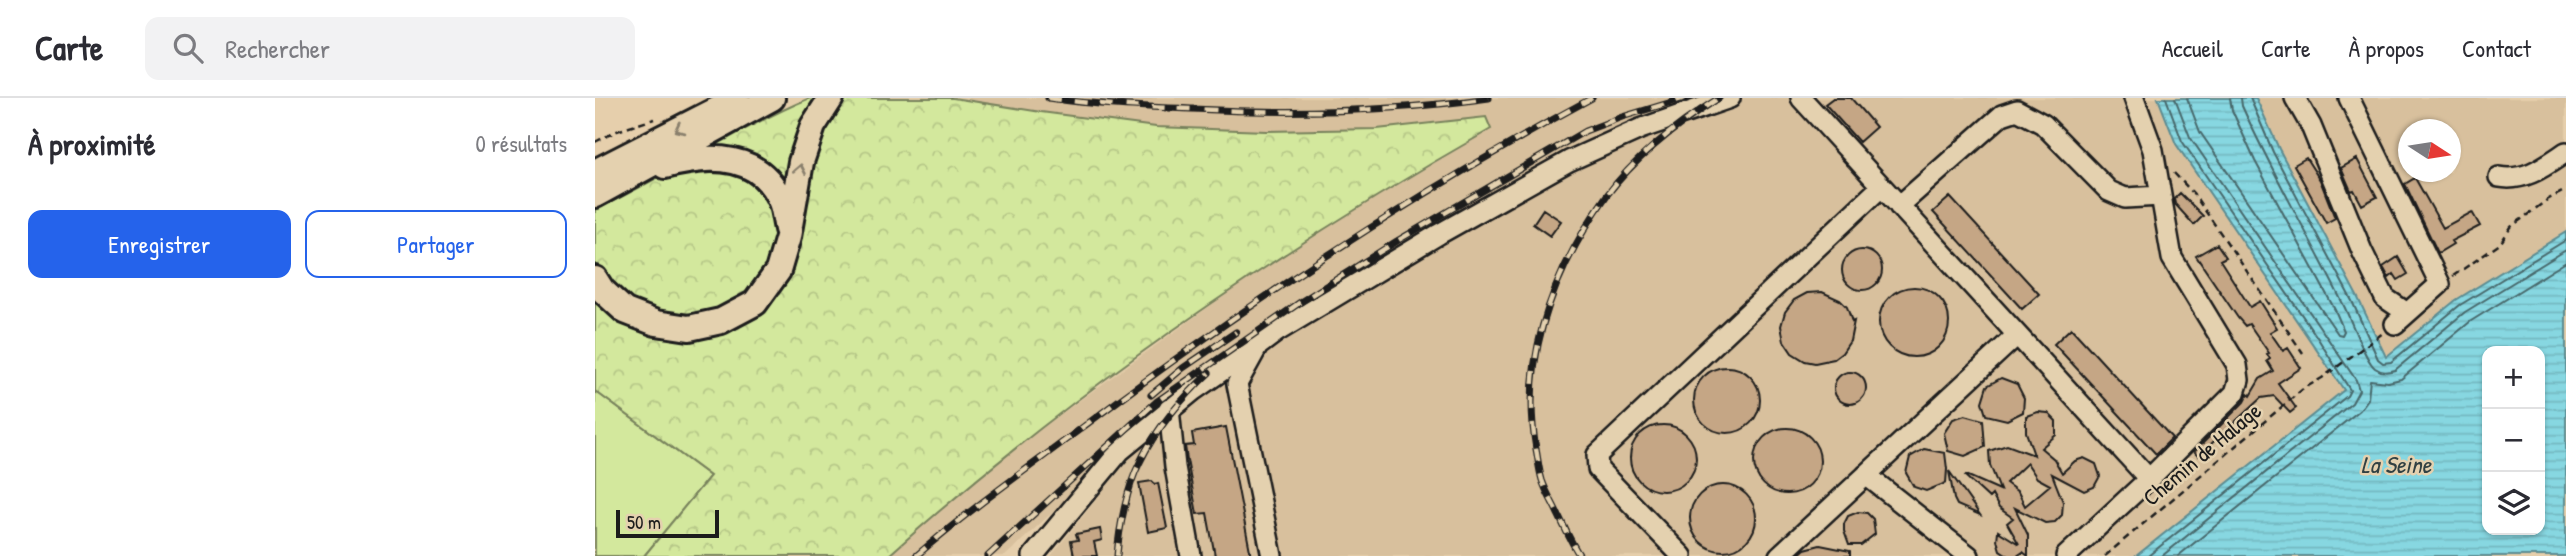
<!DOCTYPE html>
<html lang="fr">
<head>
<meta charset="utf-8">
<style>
  :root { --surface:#fff; --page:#f2f2f3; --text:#2b2b33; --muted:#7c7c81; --line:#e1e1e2; --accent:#2563eb }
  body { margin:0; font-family:"Patrick Hand",sans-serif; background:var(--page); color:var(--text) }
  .controls { position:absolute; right:21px; bottom:21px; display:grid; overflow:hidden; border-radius:14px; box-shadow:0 2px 5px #0004 }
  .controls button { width:63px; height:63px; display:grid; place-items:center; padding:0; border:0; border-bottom:2px solid var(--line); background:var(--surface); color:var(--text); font:35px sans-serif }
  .compass { position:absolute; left:1803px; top:21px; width:63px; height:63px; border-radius:50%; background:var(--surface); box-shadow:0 2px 5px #0004; rotate:102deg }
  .scale { position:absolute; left:21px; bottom:18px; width:103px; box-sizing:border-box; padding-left:7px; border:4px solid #1c1c1c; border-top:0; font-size:19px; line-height:24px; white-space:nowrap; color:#1c1c1c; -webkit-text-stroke:5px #e4d1af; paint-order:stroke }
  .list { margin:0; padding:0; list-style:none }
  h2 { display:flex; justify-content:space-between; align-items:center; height:91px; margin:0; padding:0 28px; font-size:30px }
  h2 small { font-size:23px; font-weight:400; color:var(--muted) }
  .actions { display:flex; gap:14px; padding:21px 28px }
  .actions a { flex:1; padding:16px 0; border:2px solid var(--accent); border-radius:14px; text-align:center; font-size:24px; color:var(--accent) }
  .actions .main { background:var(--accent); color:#fff }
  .icon { flex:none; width:38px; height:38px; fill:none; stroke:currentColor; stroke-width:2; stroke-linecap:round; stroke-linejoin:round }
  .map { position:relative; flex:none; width:1971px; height:458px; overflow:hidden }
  header { display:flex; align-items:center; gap:42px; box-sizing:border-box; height:98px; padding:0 35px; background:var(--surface); border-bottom:2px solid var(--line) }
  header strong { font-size:33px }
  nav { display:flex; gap:38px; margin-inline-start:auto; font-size:24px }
  .search { width:490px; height:63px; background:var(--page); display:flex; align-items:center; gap:18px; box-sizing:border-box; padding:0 24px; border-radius:14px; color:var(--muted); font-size:26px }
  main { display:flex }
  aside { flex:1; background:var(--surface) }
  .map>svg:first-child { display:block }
  .built { fill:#d8c09d; fill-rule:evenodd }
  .grass { fill:#d3e89d; stroke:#78825c; stroke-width:2 }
  .forest { fill:url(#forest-crowns); stroke:#78825c; stroke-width:2 }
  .water { fill:url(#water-rules); stroke:#5c8c92; stroke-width:2; fill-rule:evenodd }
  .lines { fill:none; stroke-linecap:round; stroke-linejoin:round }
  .shore { stroke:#47676b; stroke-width:2 }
  .building { fill:#c5a685; stroke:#1c1c1c; stroke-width:2; fill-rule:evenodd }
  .minor-casing { stroke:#1c1c1c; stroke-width:24 }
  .major-casing { stroke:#1c1c1c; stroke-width:30 }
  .path { stroke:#1c1c1c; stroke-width:2.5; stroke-dasharray:7 5; stroke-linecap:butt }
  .minor { stroke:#e4d1af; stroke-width:19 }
  .major { stroke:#e4d1af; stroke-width:24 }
  .rail-casing { stroke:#1c1c1c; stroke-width:7 }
  .rail { stroke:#e4d1af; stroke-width:4.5; stroke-dasharray:13; stroke-linecap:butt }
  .oneway { stroke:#8a806d }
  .labels { text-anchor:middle; stroke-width:5; stroke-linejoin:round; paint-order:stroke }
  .street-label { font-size:23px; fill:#1c1c1c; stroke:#e4d1af }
  .water-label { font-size:24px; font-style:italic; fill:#314143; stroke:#e4d1af }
</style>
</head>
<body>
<header>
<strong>Carte</strong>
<div class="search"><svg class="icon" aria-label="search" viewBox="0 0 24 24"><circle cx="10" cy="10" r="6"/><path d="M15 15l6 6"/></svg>Rechercher</div>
<nav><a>Accueil</a><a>Carte</a><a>À propos</a><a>Contact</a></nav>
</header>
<main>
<aside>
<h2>À proximité<small>0 résultats</small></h2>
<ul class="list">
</ul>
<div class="actions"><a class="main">Enregistrer</a><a>Partager</a></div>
</aside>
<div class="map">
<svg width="1971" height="458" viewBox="0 0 1971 458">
  <defs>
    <pattern id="forest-crowns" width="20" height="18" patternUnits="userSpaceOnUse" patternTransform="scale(1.75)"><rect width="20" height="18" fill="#d3e89d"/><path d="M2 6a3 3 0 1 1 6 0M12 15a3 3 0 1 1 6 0" fill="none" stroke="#b5c687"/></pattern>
    <pattern id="water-rules" width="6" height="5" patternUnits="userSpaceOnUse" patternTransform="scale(1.75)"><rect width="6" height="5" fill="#87d7e1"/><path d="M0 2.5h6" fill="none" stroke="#74b8c0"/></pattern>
  </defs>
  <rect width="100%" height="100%" fill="#e6cfac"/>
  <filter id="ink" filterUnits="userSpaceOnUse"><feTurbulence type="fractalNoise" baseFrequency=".0143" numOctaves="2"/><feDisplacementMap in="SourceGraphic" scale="14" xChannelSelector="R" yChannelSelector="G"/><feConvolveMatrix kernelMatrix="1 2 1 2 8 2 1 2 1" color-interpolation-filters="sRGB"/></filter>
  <g filter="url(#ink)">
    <path class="built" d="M358,0H1971V134L1861,202L1541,458H456L548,343L499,376L410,458H293L425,346L674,165L790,91L896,30L891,19L782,31L671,33L561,29L446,14ZM1814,32H1856V74H1814Z"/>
    <path class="grass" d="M0,293L115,378L49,458H0Z"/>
    <path class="forest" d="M215,0H358L446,14L561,29L671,33L782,31L891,19L896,31C682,153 477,293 293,458H49L115,378L0,293V112C73,78 141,31 215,0Z"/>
    <path class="water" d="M1563,0H1661L1684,51L1763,200L1791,259L1861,202L1971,134V458H1541L1749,292L1581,46ZM1892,253H1945V432H1892Z"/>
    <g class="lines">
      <path class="shore" d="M1592,0L1605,34L1743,236L1747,237L1749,233L1740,212L1660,63L1637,12L1635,0
        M1646,0L1647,8C1678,77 1716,141 1749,208C1756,222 1770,262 1780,270C1787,275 1793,274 1800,272L1870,214L1971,152
        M1655,0L1678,54L1757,203L1783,261L1788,265L1796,264L1865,207L1971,142
        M1553,458L1752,298L1755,292L1722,239L1587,43L1571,0
        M1567,458L1757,305L1764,292L1761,282L1595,39L1580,0
        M1583,458L1765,312L1773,301L1775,282L1793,284L1806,281L1876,223L1971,164"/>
    </g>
    <path class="building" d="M1238,0H1256L1281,29L1264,44L1230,6Z
      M1711,60L1725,82L1740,120L1731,125L1699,67Z
      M1762,61L1782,99L1767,107L1759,92L1756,93L1746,70Z
      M1820,80L1848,130L1877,114L1885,128L1856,143L1858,146L1843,155L1810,86Z
      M1585,95L1608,118L1599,127L1580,106L1579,101Z
      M1355,99L1444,196L1427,211L1338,114Z
      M948,111L966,123L955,138L938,126Z
      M1622,146L1631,159L1625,162L1655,209L1665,203L1682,230L1675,234L1688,253L1693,250L1706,270L1683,285L1701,310L1695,315L1679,298L1666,300L1603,358L1599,354L1649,304L1653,296L1655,298L1665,281L1678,273L1672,263L1675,261L1672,256L1674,255L1654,226L1650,228L1643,220L1601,158Z
      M1247 172a20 20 0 1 1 40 0a20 20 0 1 1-40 0Z
      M1803,159L1813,176L1803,182L1799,176L1794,180L1788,169Z
      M1284 224a35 35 0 1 1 70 0a35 35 0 1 1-70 0Z
      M1227,194L1245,202L1252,209L1257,224L1259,223L1255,243L1247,255L1239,261L1220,265L1210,263L1197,255L1189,243L1186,228L1190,214L1199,202L1212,195Z
      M1476,230L1577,340L1561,356L1459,246Z
      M1099 302a33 33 0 1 1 66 0a33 33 0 1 1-66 0Z
      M1239 290a16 16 0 1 1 32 0a16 16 0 1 1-32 0Z
      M1406,280L1422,286L1429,300L1428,314L1412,322L1391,317L1387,304L1392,288Z
      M1443,314L1453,315L1461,323V337L1446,350L1459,361L1467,375L1480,363L1489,360L1501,366L1505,378L1499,389L1489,393L1457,376L1468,404L1467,417L1460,424L1450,425L1420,410L1433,437V458L1428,454L1422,458H1414L1405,452L1402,442L1403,433L1424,446L1412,425L1418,420L1404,410L1397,397L1394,400L1370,378L1371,377L1405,392L1395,367L1394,353L1412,347L1439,357L1431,334V318ZM1432,365L1442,380L1455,387L1430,408L1423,394L1411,385Z
      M1370,317L1388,322L1390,349L1370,358L1353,353L1349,335L1358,321Z
      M1035 360a33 33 0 1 1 66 0a33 33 0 1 1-66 0Z
      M631,329L656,458H620L612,415L602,416L592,362L590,348L599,347L597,335Z
      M1159 363a33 33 0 1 1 66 0a33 33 0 1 1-66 0Z
      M1329,351L1350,355L1352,371L1351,385L1331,393L1319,389L1311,375L1315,359Z
      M1354,373L1385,417L1362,407L1359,401Z
      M557,383L560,386L563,385L572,430L553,434L544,385Z
      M1095 420a33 33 0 1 1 66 0a33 33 0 1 1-66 0Z
      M1263,414L1272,415L1278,421L1280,436L1266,447H1254L1249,433V426L1253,418Z
      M505,431L507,442L499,444L502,458H479L476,443L483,442L481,436Z
      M1225,447L1255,453V458H1202L1210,451Z"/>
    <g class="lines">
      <defs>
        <path id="minor" d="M1206,0L1554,381L1471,458
          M1539,0L1558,52L1577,160L1642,267L1644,282L1640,295L1554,381
          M1700,0L1716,28L1767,153L1790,200L1812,215
          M1754,0L1845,186L1800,226
          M1904,79C1930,84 1950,68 1971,54
          M1304,108L1407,17L1422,12L1448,26L1514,93L1530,100L1566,98
          M574,311L580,369L596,458
          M1271,377L1374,458
          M438,458L525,353L598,293L657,252
          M677,458L642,286L663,248L683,233L844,136L974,63L1045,31L1135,0
          M1087,458L1003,371L1002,357L1286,89
          M1184,458L1422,237"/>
        <path id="major" d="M70,68C114,56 166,54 186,104C189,112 190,123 192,131
          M0,74L141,2
          M0,97L177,0
          M0,181L7,192L30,213L61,225L94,230L126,223L160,205L183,173L193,139L206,64L218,28L236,0"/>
      </defs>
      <use href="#minor" class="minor-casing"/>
      <use href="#major" class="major-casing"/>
      <path class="path" d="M0,44L22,33L59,21
        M1579,75L1598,95L1708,255
        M1858,178L1905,146L1916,129L1952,102L1971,92
        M1510,458L1708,291L1727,280L1788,235"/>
      <use href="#minor" class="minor"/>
      <use href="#major" class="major"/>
      <defs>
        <path id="rail" d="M453,0C500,7 549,9 597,11C696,16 795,14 894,0
          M556,297L588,270L641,234
          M321,458C369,416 421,379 472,341C638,215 813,99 997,0
          M393,458L561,304L707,203L802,143L990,33L1027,19L1090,0
          M522,458C524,430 532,389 545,364C560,332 588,299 614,275
          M985,458C976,445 970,430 963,416C958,405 951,394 947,382C944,372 943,361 941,351C925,258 959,172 1012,97C1042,57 1083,26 1124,0"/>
      </defs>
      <use href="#rail" class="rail-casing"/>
      <use href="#rail" class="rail"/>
    </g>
    <defs><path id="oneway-chevron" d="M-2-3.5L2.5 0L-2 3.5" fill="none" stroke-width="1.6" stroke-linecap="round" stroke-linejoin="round" transform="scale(1.75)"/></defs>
    <g class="oneway">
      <use href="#oneway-chevron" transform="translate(84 31) rotate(153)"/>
      <use href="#oneway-chevron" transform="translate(205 71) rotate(-79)"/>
    </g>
  </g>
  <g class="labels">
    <g class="street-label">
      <text transform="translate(1607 356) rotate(-40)" y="8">Chemin de Halage</text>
    </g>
    <g class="water-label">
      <text x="1801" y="375">La Seine</text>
    </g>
  </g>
</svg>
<div class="controls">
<button>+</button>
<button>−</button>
<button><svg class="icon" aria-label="layers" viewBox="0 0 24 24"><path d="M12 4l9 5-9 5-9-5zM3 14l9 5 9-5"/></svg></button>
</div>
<svg class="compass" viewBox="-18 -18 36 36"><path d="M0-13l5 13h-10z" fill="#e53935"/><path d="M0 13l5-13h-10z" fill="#7c7c81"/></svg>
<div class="scale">50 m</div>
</div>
</main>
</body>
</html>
